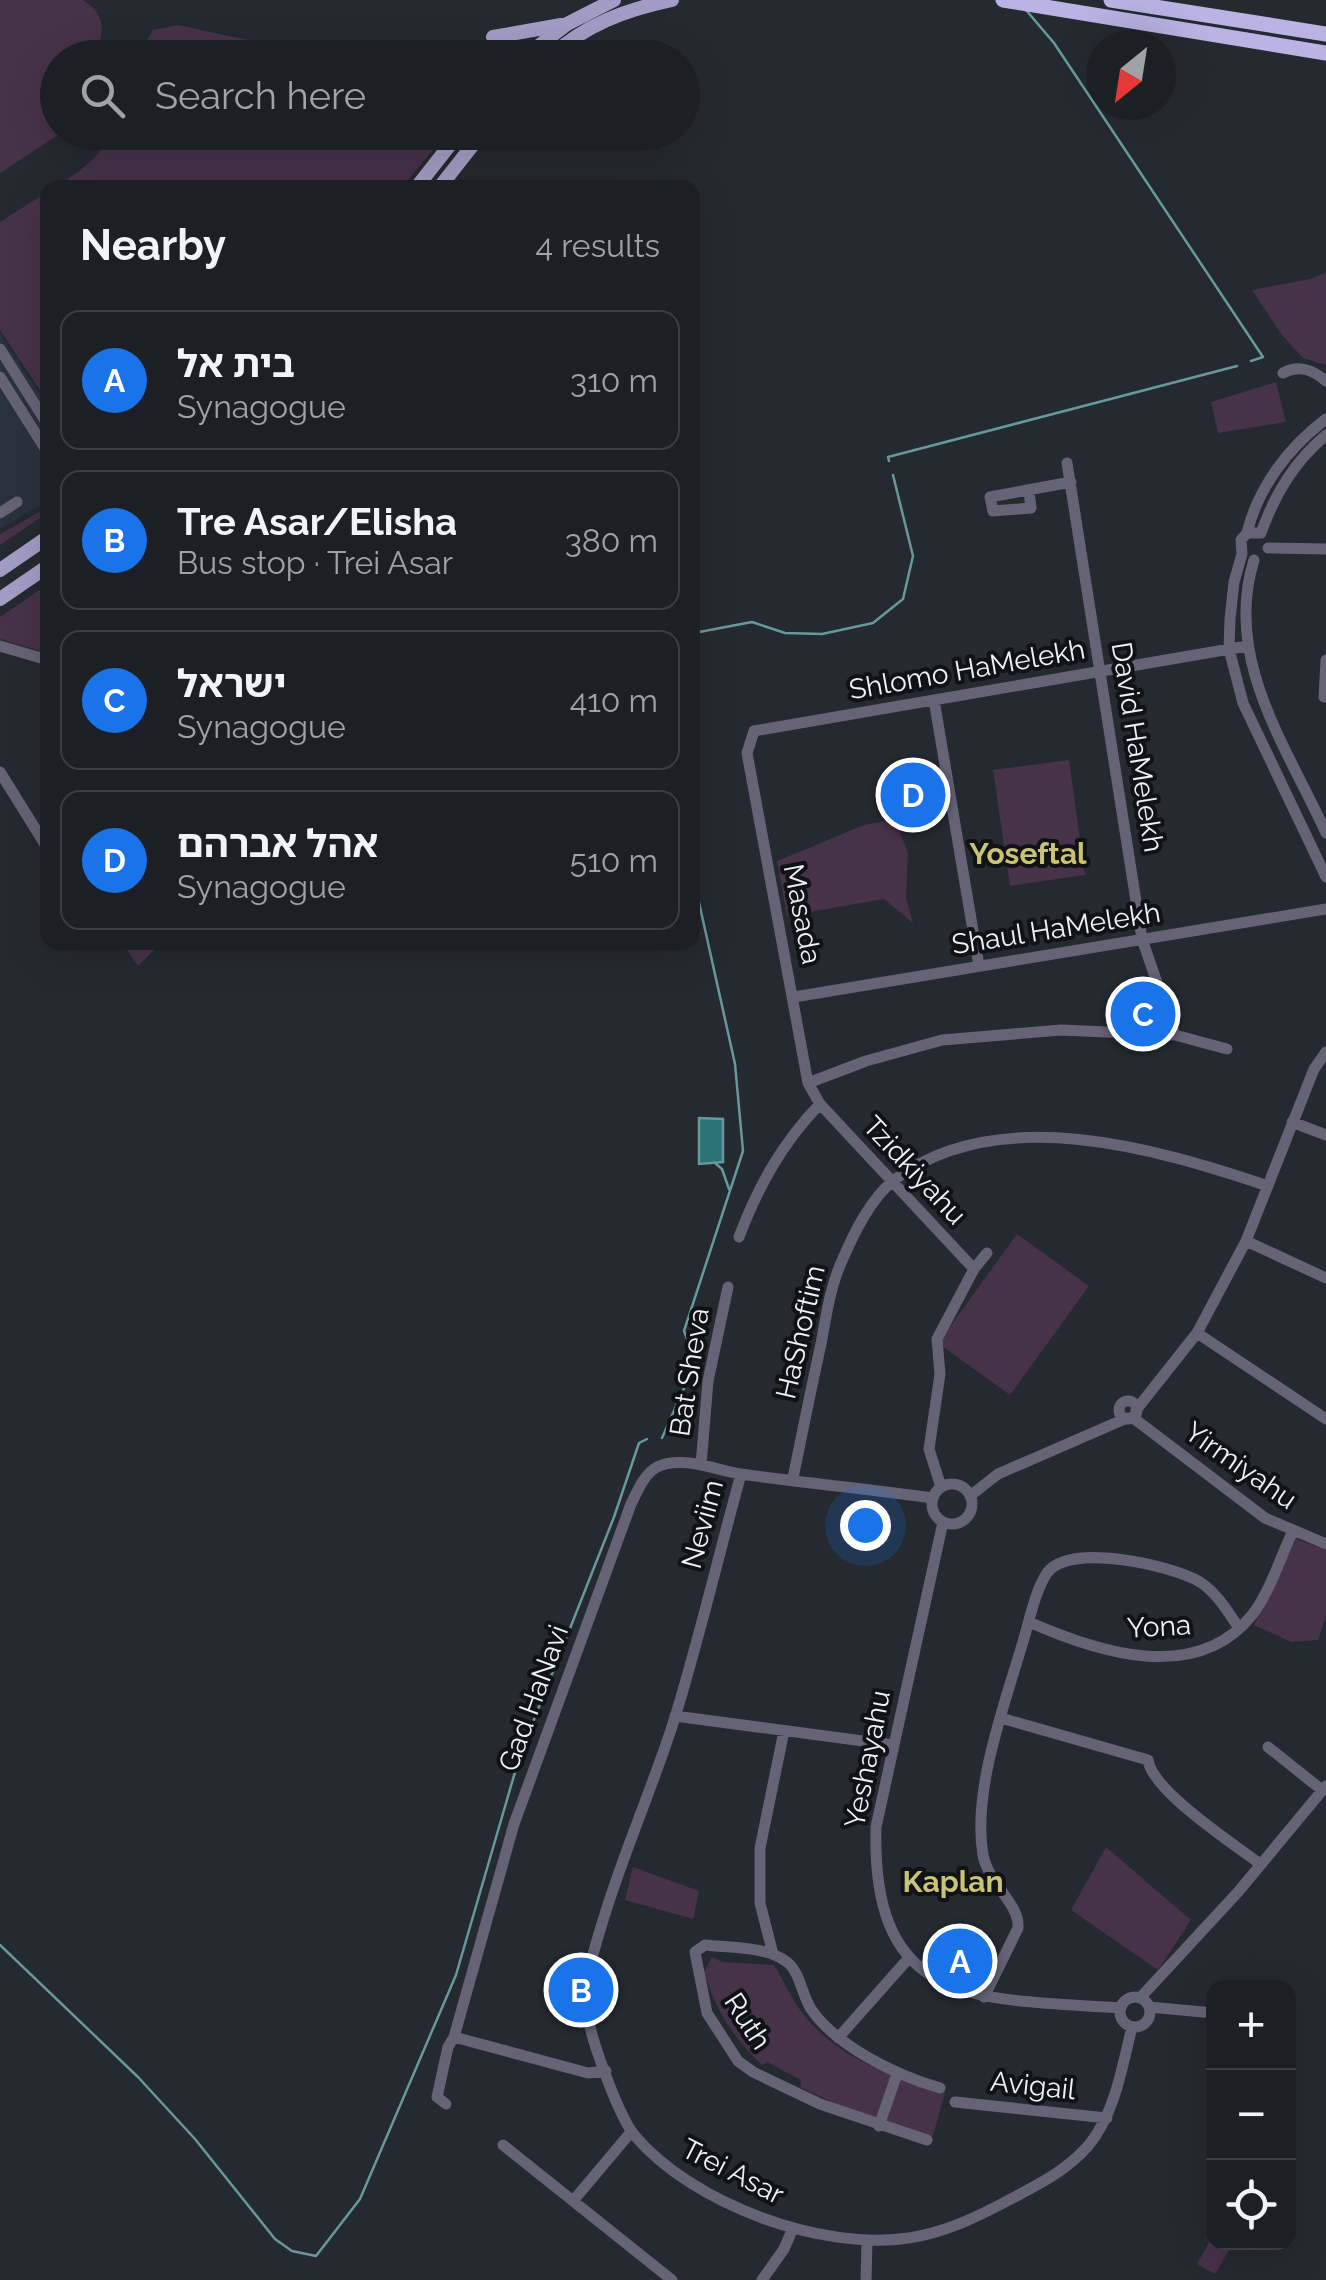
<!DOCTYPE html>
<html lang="en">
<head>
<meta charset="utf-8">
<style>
  :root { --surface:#1c1f24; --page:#25272c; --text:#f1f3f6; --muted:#a0a2a6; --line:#3a3d41; --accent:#1a73e8 }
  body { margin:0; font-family:Raleway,"Noto Sans Hebrew",sans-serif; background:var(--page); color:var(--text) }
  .controls { position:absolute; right:30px; bottom:30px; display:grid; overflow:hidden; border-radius:20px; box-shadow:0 10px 40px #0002 }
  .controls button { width:90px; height:90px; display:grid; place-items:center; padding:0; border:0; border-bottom:2px solid var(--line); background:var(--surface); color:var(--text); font:50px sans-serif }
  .compass { position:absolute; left:1086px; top:30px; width:90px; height:90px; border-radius:50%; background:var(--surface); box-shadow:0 10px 40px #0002; rotate:210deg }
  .you { position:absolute; left:865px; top:1525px; width:35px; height:35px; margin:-25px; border:8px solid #fff; border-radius:50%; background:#1a73e8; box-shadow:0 0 0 15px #1a73e833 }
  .badge { display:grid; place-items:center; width:65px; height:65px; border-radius:50%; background:var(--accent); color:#fff; font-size:32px; font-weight:700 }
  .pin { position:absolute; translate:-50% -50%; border:5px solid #fff; box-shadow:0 2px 10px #0006 }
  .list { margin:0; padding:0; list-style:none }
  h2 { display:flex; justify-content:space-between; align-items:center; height:130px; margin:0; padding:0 40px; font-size:42px }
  h2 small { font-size:32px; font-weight:400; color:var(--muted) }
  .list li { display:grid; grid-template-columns:65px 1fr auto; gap:30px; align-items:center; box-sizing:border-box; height:140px; margin:0 20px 20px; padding:0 20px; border:2px solid var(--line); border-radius:20px }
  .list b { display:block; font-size:38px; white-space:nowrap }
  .list p { margin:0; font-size:32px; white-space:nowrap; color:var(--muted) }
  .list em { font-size:32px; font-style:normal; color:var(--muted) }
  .icon { flex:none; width:55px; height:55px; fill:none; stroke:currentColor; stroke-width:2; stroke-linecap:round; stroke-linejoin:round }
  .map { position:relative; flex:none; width:1326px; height:2280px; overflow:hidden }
  .search { position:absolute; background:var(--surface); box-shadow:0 10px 40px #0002; left:40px; top:40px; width:660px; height:110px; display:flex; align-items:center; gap:25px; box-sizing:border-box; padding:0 35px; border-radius:55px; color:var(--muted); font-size:38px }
  .panel { position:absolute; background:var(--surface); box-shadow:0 10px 40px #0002; left:40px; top:180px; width:660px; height:770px; border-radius:20px }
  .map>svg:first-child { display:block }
  .built { fill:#2b323f }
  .green { fill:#463249 }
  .water { fill:#2c7375; stroke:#66999c; stroke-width:2.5 }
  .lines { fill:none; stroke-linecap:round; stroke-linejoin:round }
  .stream { stroke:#66999c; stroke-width:2.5 }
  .minor { stroke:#666377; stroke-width:11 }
  .major { stroke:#a39cc5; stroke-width:14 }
  .highway { stroke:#bab3e4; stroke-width:15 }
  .labels { text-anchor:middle; stroke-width:8; stroke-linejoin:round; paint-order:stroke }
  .street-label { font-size:28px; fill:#eef1f6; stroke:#101215 }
  .neighbourhood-label { font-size:30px; font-weight:bold; fill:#cac375; stroke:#101215 }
</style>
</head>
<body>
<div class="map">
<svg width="1326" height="2280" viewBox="0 0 1326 2280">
  <rect width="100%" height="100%" fill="#252930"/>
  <path class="built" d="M0,334L48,406L47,501L0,529Z"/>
  <path class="green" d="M0,0H83C108,16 103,32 96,57L58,58V132L61,133L0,173Z
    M178,25L327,57H137L153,30Z
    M113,132H447V133L402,187H55C80,172 98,159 113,132Z
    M47,192V401L0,330V222Z
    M1326,272V365L1303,358L1282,335L1252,290L1310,279Z
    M1276,382L1286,422L1218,433L1211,402Z
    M47,508L40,518L0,545V534Z
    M47,585V653L0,639V617Z
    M1069,760L1085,875L1010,886L993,770Z
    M894,819L908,852L906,898L913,923L884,899L787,916L777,861L864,825Z
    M122,943H161L138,966Z
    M1017,1234L1089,1286L1010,1395L938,1343Z
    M1296,1539L1326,1550V1616L1318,1640L1291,1642L1254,1625Z
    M1106,1847L1191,1920L1158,1970L1071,1910Z
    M633,1867L699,1891L693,1919L625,1900Z
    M712,1957L722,1962L774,1965C785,1983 794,2004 807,2019C843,2061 894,2076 945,2093L932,2139L862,2116L800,2087L801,2080L767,2062L762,2065C734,2039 715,2009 704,1972Z
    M1213,2235L1214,2242L1233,2243L1215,2274L1197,2264Z"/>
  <path class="water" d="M699,1118L723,1119V1162L699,1164Z"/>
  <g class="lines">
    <path class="stream" d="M1026,10L1054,43L1263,357L1251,361
      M889,461L888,457L1237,366
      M692,637L694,633L752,622L785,633L822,634L873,623L903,599L913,556L893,475
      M716,1164L722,1169L729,1189
      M662,1438L696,1361L684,1331L743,1151L735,1064L692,871
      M0,1945L138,2077L195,2139L275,2239L292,2251L316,2256L360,2199L456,1975L520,1755L614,1517L639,1443L647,1439"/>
    <path class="minor" d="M0,349L48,425
      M1283,373C1299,364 1313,370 1326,381
      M0,377L48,453
      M1067,463L1142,939L1175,1035
      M1029,491L1031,508L993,511L990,497L1071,482
      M0,513L17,502
      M1247,533C1258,487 1289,447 1326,419
      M1261,533H1247L1241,540L1242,554L1234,582L1230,619L1229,649L1243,703L1326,877
      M1261,533C1275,494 1294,462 1326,435
      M1268,548L1326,549
      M1254,560C1223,659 1287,747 1326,833
      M0,646L48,660
      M1324,697L1326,660
      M934,700L979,966
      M0,772L48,849
      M794,997L1326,909
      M808,1083L866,1061L942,1040L1061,1030L1175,1035L1227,1049
      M1292,1122L1326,1135
      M739,1237C758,1187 782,1143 820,1104
      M1246,1241L1326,1278
      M974,1269L820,1104L808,1083L747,753L754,731L1247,646
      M1197,1333L1326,1419
      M1119 1410a9 9 0 1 1 18 0a9 9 0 1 1-18 0Z
      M1136,1410L1197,1333L1246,1241L1314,1069L1326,1052
      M1132,1417L1265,1518L1326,1544
      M701,1465L708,1381L728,1287
      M741,1474C719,1554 700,1635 676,1714C655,1782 626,1846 605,1914C595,1947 582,1982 588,2017C592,2042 619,2117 635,2136C693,2204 821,2251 909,2238C946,2232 975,2218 1007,2201C1037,2185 1065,2172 1088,2146C1115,2114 1122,2067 1132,2027
      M793,1478C802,1434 811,1389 821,1344C826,1317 830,1288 841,1263C853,1235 870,1199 894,1180C998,1101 1158,1149 1268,1186
      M932 1504a20 20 0 1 1 40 0a20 20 0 1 1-40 0Z
      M941,1487L929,1449L940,1374L937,1339L974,1269L987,1253
      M970,1496L998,1474L1127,1418
      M943,1522L876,1827C871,2010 979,1998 1121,2008
      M1029,1622C1097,1652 1196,1685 1252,1615C1270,1592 1280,1558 1293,1531
      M675,1716L893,1745
      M1001,1718L1148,1760C1152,1791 1234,1844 1260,1864
      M1268,1747L1322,1790
      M773,1954L760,1903V1848L784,1731
      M984,1997L1018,1928C1020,1904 988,1883 983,1855C972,1792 1004,1706 1022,1645C1029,1623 1034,1593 1047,1573C1069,1542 1171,1565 1200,1582C1217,1593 1228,1612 1239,1628
      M1120 2012a15 15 0 1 1 30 0a15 15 0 1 1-30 0Z
      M1140,1998L1238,1892L1326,1786
      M1149,2007L1214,2013
      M454,2037L588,2073L606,2071
      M838,2038L908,1959
      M955,2102L1107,2118
      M446,2104L437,2097L448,2047L454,2037L514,1824L631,1504C637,1492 644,1474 657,1467C681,1455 716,1470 741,1474C804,1483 869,1489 932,1498
      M879,2126L897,2074
      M927,2140L820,2104L753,2072L738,2061L707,2013L695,1952L705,1945C730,1948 766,1946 787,1962C800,1972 802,1995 811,2009C837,2047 898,2076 940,2088
      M503,2145L672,2280
      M573,2201L631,2132
      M762,2280L784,2249L793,2228
      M866,2280L867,2240"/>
    <path class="major" d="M493,37L561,25
      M523,58L567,24L614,0
      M549,58C584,25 625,10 672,0
      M416,188L460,132
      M439,188L483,132
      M0,570L48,537
      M0,599L48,566"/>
    <path class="highway" d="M1003,0L1326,53
      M1111,0L1326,34"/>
  </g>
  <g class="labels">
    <g class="street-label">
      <text transform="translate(967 669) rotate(-10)" y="10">Shlomo HaMelekh</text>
      <text transform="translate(1138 747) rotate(81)" y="10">David HaMelekh</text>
      <text transform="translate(803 914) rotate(79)" y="10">Masada</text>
      <text transform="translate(1056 928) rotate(-9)" y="10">Shaul HaMelekh</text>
      <text transform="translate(915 1170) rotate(47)" y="10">Tzidkiyahu</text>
      <text transform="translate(800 1332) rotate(-77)" y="10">HaShoftim</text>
      <text transform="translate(689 1372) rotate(-81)" y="10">Bat Sheva</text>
      <text transform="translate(1241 1465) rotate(35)" y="10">Yirmiyahu</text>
      <text transform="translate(702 1524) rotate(-75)" y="10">Neviim</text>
      <text transform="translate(1159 1626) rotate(-3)" y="10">Yona</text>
      <text transform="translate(533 1698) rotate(-70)" y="10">Gad HaNavi</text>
      <text transform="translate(867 1759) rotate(-79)" y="10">Yeshayahu</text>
      <text transform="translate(748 2021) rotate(57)" y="10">Ruth</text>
      <text transform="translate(1033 2085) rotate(6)" y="10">Avigail</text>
      <text transform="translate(733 2171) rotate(27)" y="10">Trei Asar</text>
    </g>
    <g class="neighbourhood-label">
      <text x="1028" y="864">Yoseftal</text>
      <text x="953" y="1892">Kaplan</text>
    </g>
  </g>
</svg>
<div class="controls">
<button>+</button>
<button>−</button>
<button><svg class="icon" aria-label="locate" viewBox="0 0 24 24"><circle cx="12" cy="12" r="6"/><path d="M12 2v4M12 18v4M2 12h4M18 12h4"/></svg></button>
</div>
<svg class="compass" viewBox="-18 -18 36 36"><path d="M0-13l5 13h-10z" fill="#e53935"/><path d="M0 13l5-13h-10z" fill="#a0a2a6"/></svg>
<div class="you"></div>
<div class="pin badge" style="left:960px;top:1961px">A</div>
<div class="pin badge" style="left:581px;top:1990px">B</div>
<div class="pin badge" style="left:1143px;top:1014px">C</div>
<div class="pin badge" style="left:913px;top:795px">D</div>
<div class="search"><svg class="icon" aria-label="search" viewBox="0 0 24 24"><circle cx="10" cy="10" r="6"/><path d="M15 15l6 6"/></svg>Search here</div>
<section class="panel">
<h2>Nearby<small>4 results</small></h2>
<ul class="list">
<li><span class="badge">A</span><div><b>בית אל</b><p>Synagogue</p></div><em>310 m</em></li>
<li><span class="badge">B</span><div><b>Tre Asar/Elisha</b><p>Bus stop · Trei Asar</p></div><em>380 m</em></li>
<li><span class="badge">C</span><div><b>ישראל</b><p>Synagogue</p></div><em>410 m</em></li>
<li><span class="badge">D</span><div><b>אהל אברהם</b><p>Synagogue</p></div><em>510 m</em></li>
</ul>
</section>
</div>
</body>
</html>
